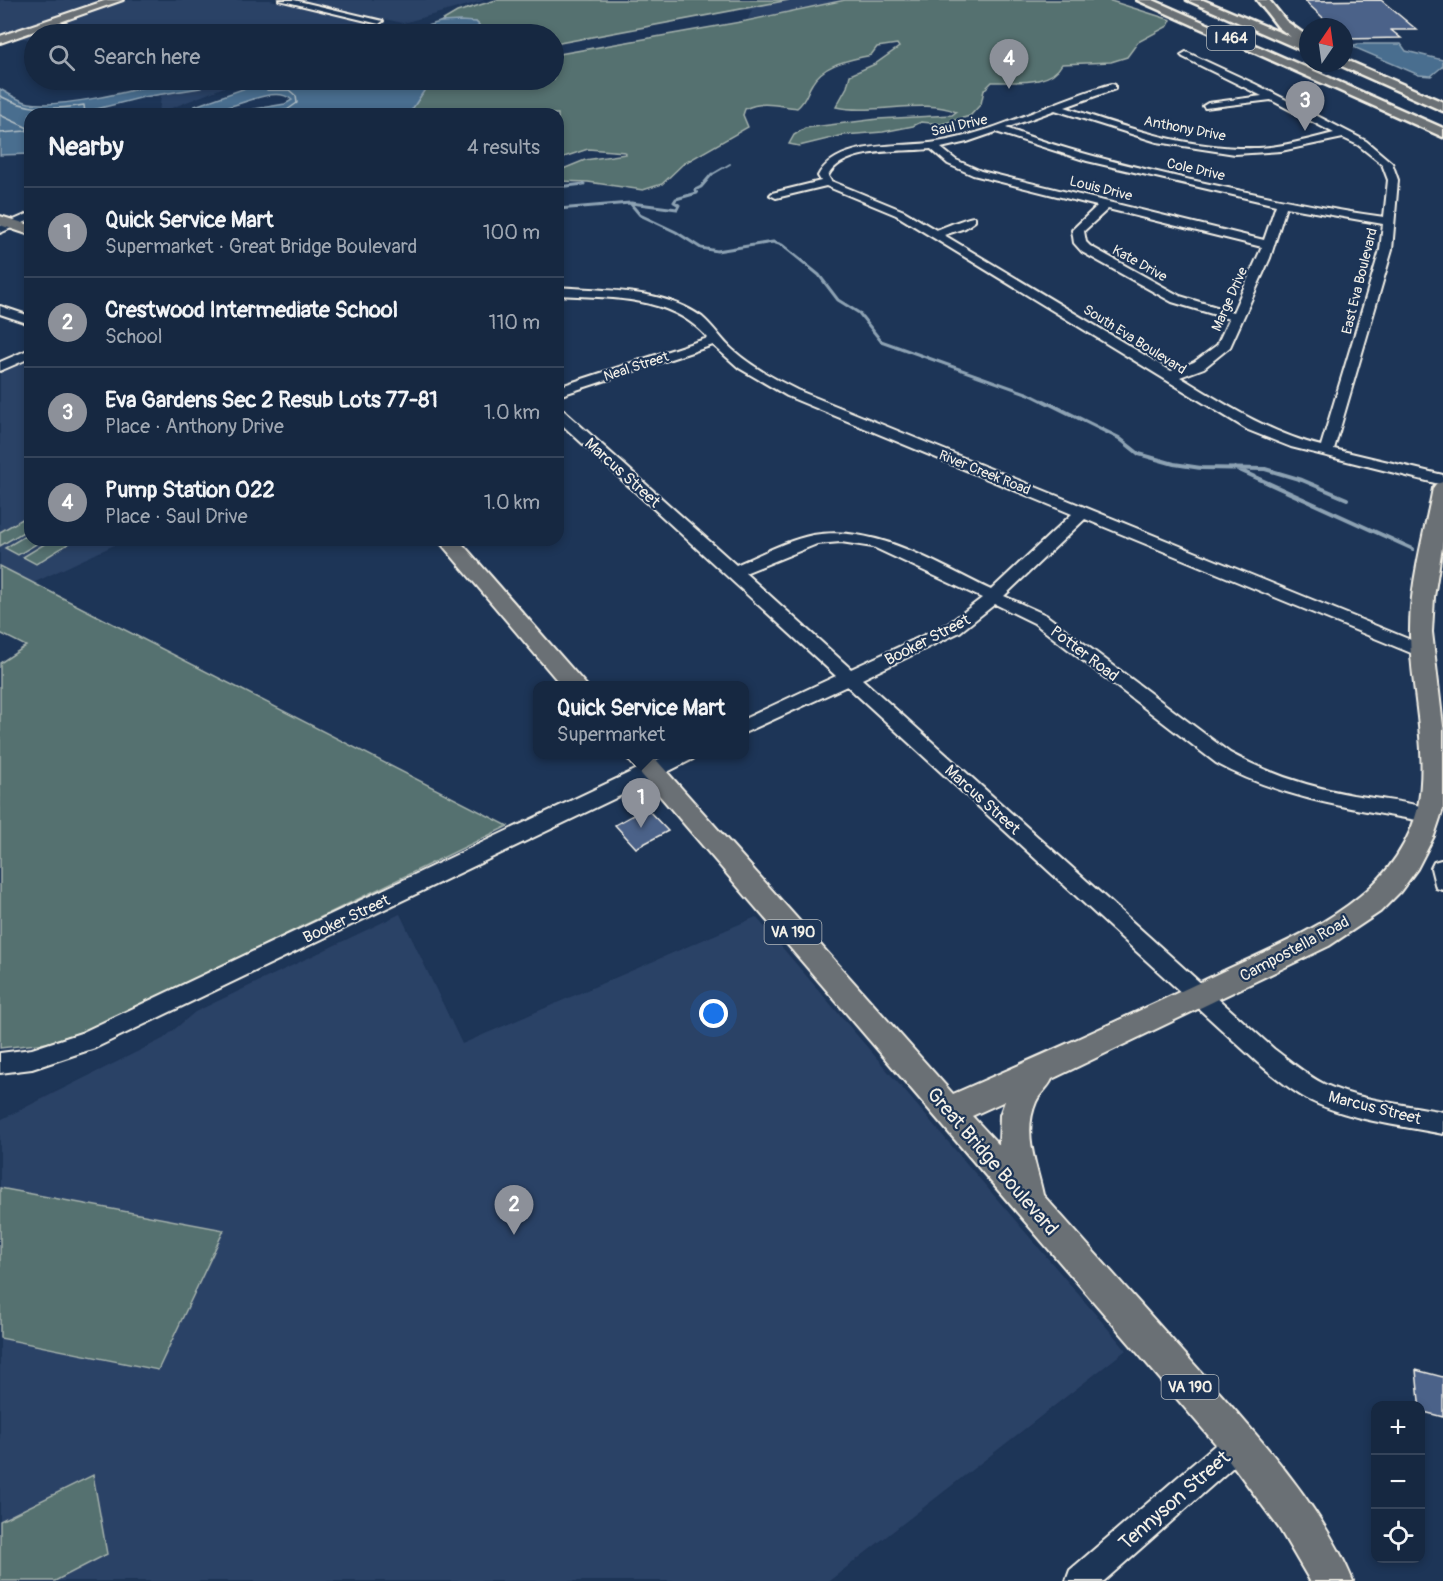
<!DOCTYPE html>
<html lang="en">
<head>
<meta charset="utf-8">
<style>
  :root { --surface:#162841; --page:#1f3048; --text:#f1f3f6; --muted:#9ea6b1; --line:#35445a; --accent:#8c9099 }
  body { margin:0; font-family:Pangolin,sans-serif; background:var(--page); color:var(--text) }
  .controls { position:absolute; right:18px; bottom:18px; display:grid; overflow:hidden; border-radius:12px; box-shadow:0 3px 9px #0003 }
  .controls button { width:54px; height:54px; display:grid; place-items:center; padding:0; border:0; border-bottom:2px solid var(--line); background:var(--surface); color:var(--text); font:30px sans-serif }
  .compass { position:absolute; left:1299px; top:18px; width:54px; height:54px; border-radius:50%; background:var(--surface); box-shadow:0 3px 9px #0003; rotate:13deg }
  .you { position:absolute; left:714px; top:1014px; width:21px; height:21px; margin:-15px; border:4px solid #fff; border-radius:50%; background:#1a73e8; box-shadow:0 0 0 9px #1a73e833 }
  .badge { display:grid; place-items:center; width:39px; height:39px; border-radius:50%; background:var(--accent); color:#fff; font-size:20px; font-weight:700 }
  .pin { position:absolute; translate:-50% -50px; filter:drop-shadow(0 2px 3px #0008) }
  .pin::after { content:''; position:absolute; top:32px; width:21px; height:18px; background:inherit; clip-path:polygon(0 0,100% 0,50% 100%) }
  .popup { position:absolute; left:533px; top:681px; width:216px; height:78px; box-sizing:border-box; display:grid; place-content:center; border-radius:12px; background:var(--surface); filter:drop-shadow(0 2px 4px #0005); font-size:20px; white-space:nowrap; color:var(--muted) }
  .popup b { font-size:22px; color:var(--text) }
  .popup::after { content:''; position:absolute; left:50%; top:100%; margin-left:-12px; border:12px solid transparent; border-top-color:var(--surface) }
  .list { margin:0; padding:0; list-style:none }
  h2 { display:flex; justify-content:space-between; align-items:center; height:78px; margin:0; padding:0 24px; font-size:26px }
  h2 small { font-size:20px; font-weight:400; color:var(--muted) }
  .list li { display:grid; grid-template-columns:39px 1fr auto; gap:18px; align-items:center; box-sizing:border-box; height:90px; padding:0 24px; border-top:2px solid var(--line) }
  .list b { display:block; font-size:22px; white-space:nowrap }
  .list p { margin:0; font-size:20px; white-space:nowrap; color:var(--muted) }
  .list em { font-size:20px; font-style:normal; color:var(--muted) }
  .icon { flex:none; width:33px; height:33px; fill:none; stroke:currentColor; stroke-width:2; stroke-linecap:round; stroke-linejoin:round }
  .map { position:relative; flex:none; width:1443px; height:1581px; overflow:hidden }
  .search { position:absolute; background:var(--surface); box-shadow:0 3px 9px #0003; left:24px; top:24px; width:540px; height:66px; display:flex; align-items:center; gap:15px; box-sizing:border-box; padding:0 21px; border-radius:33px; color:var(--muted); font-size:22px }
  .panel { position:absolute; background:var(--surface); box-shadow:0 3px 9px #0003; left:24px; top:108px; width:540px; height:438px; border-radius:18px }
  .map>svg:first-child { display:block }
  .built { fill:#2b4266 }
  .green { fill:#54716f; stroke:#a4b1ac; stroke-width:1.5 }
  .water { fill:#496e8f; stroke:#8da2b3; stroke-width:1.5 }
  .lines { fill:none; stroke-linecap:round; stroke-linejoin:round }
  .shore { stroke:#b0bdc4; stroke-width:1.5 }
  .stream-far2 { stroke:#8da2b3; stroke-width:2 }
  .stream-far1 { stroke:#8da2b3; stroke-width:3 }
  .stream { stroke:#8da2b3; stroke-width:4 }
  .building { fill:#4c6289; stroke:#f4f1e8; stroke-width:1.5 }
  .minor-casing { stroke:#f4f1e8; stroke-width:4 }
  .major-casing { stroke:#f4f1e8; stroke-width:4 }
  .highway-casing { stroke:#f4f1e8; stroke-width:5 }
  .minor { fill:#1d3557; fill-rule:evenodd }
  .major { fill:#6a7074; fill-rule:evenodd }
  .highway { fill:#6a7074; fill-rule:evenodd }
  .labels { text-anchor:middle; stroke-width:4.5; stroke-linejoin:round; paint-order:stroke }
  .far-street-label { font-size:14px; fill:#f4f1e8; stroke:#1d3557 }
  .shield { fill:#1d3557; stroke:#b4b9bc; stroke-width:1.5 }
  .shield-label { font-size:15px; font-weight:bold; fill:#f4f1e8 }
  .street-label { font-size:16px; fill:#f4f1e8; stroke:#1d3557 }
  .near-street-label { font-size:20px; fill:#f4f1e8; stroke:#1d3557 }
</style>
</head>
<body>
<div class="map">
<svg width="1443" height="1581" viewBox="0 0 1443 1581">
  <rect width="100%" height="100%" fill="#1d3557"/>
  <filter id="ink" filterUnits="userSpaceOnUse"><feTurbulence type="fractalNoise" baseFrequency=".0167" numOctaves="2"/><feDisplacementMap in="SourceGraphic" scale="12" xChannelSelector="R" yChannelSelector="G"/><feConvolveMatrix kernelMatrix="1 2 1 2 8 2 1 2 1" color-interpolation-filters="sRGB"/></filter>
  <g filter="url(#ink)">
    <path class="built" d="M0,0H106L6,34L0,33Z
      M123,0H270L377,24L351,34H34V41L15,36Z
      M297,0H486L403,23Z
      M530,0H850L748,19L752,10Z
      M163,80H242L159,113Z
      M30,358V540H125L33,583L0,566V373Z
      M400,914L462,1044L756,917L1126,1350L829,1581H0V1120L163,1039L195,1012Z"/>
    <path class="green" d="M496,0H789L554,44V34H471L479,25L476,22H440L457,12Z
      M845,0H1108L1171,20L1168,26L1138,42L1127,57L1111,62L1062,64C1050,87 1014,81 992,82L984,90L981,104L970,116L942,124L921,122L913,126L883,132L844,135L799,146L789,144L794,135L805,128L878,119L952,115L956,112C926,98 872,115 836,107L847,87L850,75L875,64L899,47L897,44L877,47L871,55C851,60 824,63 812,84C806,93 807,100 797,108C777,106 764,100 745,109L743,115L748,127L683,164L662,184L643,190L588,182L558,181V171L585,160L626,154L625,152L588,149L558,159V114H409L431,80H554V55L746,21Z
      M24,518L30,521V528L0,546V532Z
      M30,533V540H43L18,555L5,548Z
      M51,540L73,541L36,564L23,557Z
      M0,566L508,826L91,1029L47,1043L0,1048V663L26,646L0,633Z
      M0,1188L224,1230L158,1370L0,1338Z
      M93,1475L107,1554L55,1581H0V1521Z"/>
    <path class="water" d="M460,21L476,22L479,25L471,34H399L440,22Z
      M1358,44H1401L1406,51L1443,60V66L1431,76L1419,75L1351,46Z
      M161,80H193L189,82L200,88L144,97L77,114H30V154L0,155V89C9,94 19,101 29,103C55,108 139,92 161,80Z
      M268,80H431L409,114L231,113L285,104L292,100C271,80 221,122 195,106Z"/>
    <g class="lines">
      <path class="shore" d="M0,96C29,111 52,110 84,105L85,114
        M253,114L287,110L297,103L296,96L289,90H267V80
        M0,115L28,128L26,131L0,133"/>
      <path class="stream-far2" d="M711,175L730,164"/>
      <path class="stream-far1" d="M558,187L584,184
        M631,203L677,209L679,205L674,202L676,199L697,193L695,190L701,187L712,174
        M558,209L630,203L640,215L676,232L701,248L717,251L773,242L782,245L819,275L838,300L859,313L881,341L1029,394L1047,403"/>
      <path class="stream" d="M1044,401L1119,438L1139,454L1174,464L1201,468L1265,469L1302,480L1347,499
        M1235,468L1413,549"/>
    </g>
    <path class="building" d="M1381,0L1417,30H1391L1401,38L1344,39V27H1333L1305,1Z
      M646,808L668,831L636,848L615,825Z
      M1416,1370L1443,1377V1417L1420,1411Z"/>
    <g class="lines">
      <defs>
        <path id="minor" d="M279,0H294L383,21L379,24Z
          M1186,52L1255,84L1366,141L1392,163L1398,180L1392,250L1334,449L1443,475V485L1291,447L1248,430L896,215L826,186L776,198L770,195L772,193L821,181L818,176C837,139 901,148 937,142C997,133 1053,100 1112,84L1115,85V89L1065,107C1126,128 1192,150 1258,148C1283,147 1309,139 1334,133L1271,100L1205,108L1203,106L1208,103L1262,96L1183,57L1181,55ZM1055,110L1157,142L1235,154L1281,151L1343,138L1358,145L1382,164L1388,180L1384,217C1319,208 1255,194 1191,180C1128,165 1066,151 1006,128ZM996,132L1087,161L1276,205L1264,240L981,171L956,160L941,148L967,142ZM931,149L948,164L973,175L1097,206L1072,230L1074,243L1082,252L1172,302L1229,319L1217,345L1194,362L1171,371L944,235L965,228L975,221V217C969,216 945,227 936,230L904,211L831,181L828,176C843,147 902,152 931,149ZM1286,207L1383,224L1380,250L1321,446C1269,433 1226,405 1180,377L1204,368L1230,347L1270,258ZM1108,209L1262,247L1233,312L1180,296L1090,246L1086,242L1084,231Z
          M30,213V220L0,233V226Z
          M558,287C606,291 661,288 702,317C714,327 722,341 734,351C752,367 775,379 797,390L1428,647L1431,651L1428,655H1416L1085,519L1004,596L1046,615L1230,753C1269,774 1309,787 1353,795C1380,799 1409,802 1435,810L1438,815L1435,820L1428,822C1355,809 1282,799 1216,763L1034,623L995,604L960,632L862,679L1274,1049C1290,1061 1306,1075 1324,1084C1360,1101 1405,1104 1443,1112V1134C1398,1125 1348,1120 1307,1099C1289,1089 1274,1076 1258,1063L847,686L744,733V719L836,676L558,421V409L563,410L736,565C760,555 787,540 813,535C876,524 936,564 991,590L1072,514L787,396L739,368L713,345L558,396V387L708,338C671,295 610,298 558,295ZM841,542L873,547L982,598L948,624L851,669L745,573L817,544Z
          M0,306L30,316V324L0,314Z
          M30,349V358L0,371V362Z
          M669,754H695L693,759L622,795L95,1048L32,1069L0,1073V1053L32,1049L81,1033Z
          M1441,860L1443,861V890L1436,888L1431,868L1434,862Z
          M1239,1429L1249,1433L1253,1443L1249,1453L1104,1581H1066L1070,1570L1229,1433Z"/>
        <path id="major" d="M107,0H123L0,43V36Z
          M0,216L30,225V235L0,225Z
          M1443,482V541L1434,597L1432,632L1443,726V809L1434,836L1417,869L1400,892L1380,912L1329,946L1052,1079C1048,1088 1040,1093 1036,1102C1022,1134 1037,1165 1043,1195C1096,1254 1148,1313 1201,1372C1255,1433 1322,1505 1353,1581H1310L1279,1528L1226,1456L624,754H651L953,1094C1041,1056 1127,1017 1213,976C1263,952 1316,932 1360,896C1388,874 1410,842 1418,807C1429,750 1411,692 1410,635C1409,586 1424,536 1433,488L1436,484ZM1005,1101L1000,1115L999,1145L972,1116Z
          M438,540H459L587,686H562Z"/>
        <path id="highway" d="M1137,0H1153L1443,128V137Z
          M1187,0H1203L1291,37L1278,27L1257,0H1269L1286,21L1304,34L1305,37L1300,41L1308,44V53Z
          M1344,59L1443,102V111L1335,63H1344Z"/>
      </defs>
      <use href="#minor" class="minor-casing"/>
      <use href="#major" class="major-casing"/>
      <use href="#highway" class="highway-casing"/>
      <use href="#minor" class="minor"/>
      <use href="#major" class="major"/>
      <use href="#highway" class="highway"/>
    </g>
  </g>
  <g class="labels">
    <g class="far-street-label">
      <text transform="translate(959 125) rotate(-13)" y="5">Saul Drive</text>
      <text transform="translate(1185 128) rotate(11)" y="5">Anthony Drive</text>
      <text transform="translate(1196 169) rotate(13)" y="5">Cole Drive</text>
      <text transform="translate(1101 188) rotate(14)" y="5">Louis Drive</text>
      <text transform="translate(1140 263) rotate(29)" y="5">Kate Drive</text>
      <text transform="translate(1359 281) rotate(-76)" y="5">East Eva Boulevard</text>
      <text transform="translate(1229 299) rotate(-66)" y="5">Marge Drive</text>
      <text transform="translate(1135 339) rotate(32)" y="5">South Eva Boulevard</text>
      <text transform="translate(636 366) rotate(-18)" y="5">Neal Street</text>
      <text transform="translate(985 472) rotate(22)" y="5">River Creek Road</text>
    </g>
    <g class="shield">
      <rect x="1207" y="26" width="48" height="24" rx="4.5"/>
      <rect x="764.5" y="920" width="57" height="24" rx="4.5"/>
      <rect x="1161.5" y="1375" width="57" height="24" rx="4.5"/>
    </g>
    <g class="shield-label">
      <text x="1231" y="43">I 464</text>
      <text x="793" y="937">VA 190</text>
      <text x="1190" y="1392">VA 190</text>
    </g>
    <g class="street-label">
      <text transform="translate(623 472) rotate(42)" y="6">Marcus Street</text>
      <text transform="translate(927 639) rotate(-27)" y="6">Booker Street</text>
      <text transform="translate(1085 653) rotate(37)" y="6">Potter Road</text>
      <text transform="translate(983 799) rotate(42)" y="6">Marcus Street</text>
      <text transform="translate(346 918) rotate(-25)" y="6">Booker Street</text>
      <text transform="translate(1294 948) rotate(-28)" y="6">Campostella Road</text>
      <text transform="translate(1375 1107) rotate(14)" y="6">Marcus Street</text>
    </g>
    <g class="near-street-label">
      <text transform="translate(993 1161) rotate(49)" y="7">Great Bridge Boulevard</text>
      <text transform="translate(1174 1500) rotate(-41)" y="7">Tennyson Street</text>
    </g>
  </g>
</svg>
<div class="controls">
<button>+</button>
<button>−</button>
<button><svg class="icon" aria-label="locate" viewBox="0 0 24 24"><circle cx="12" cy="12" r="6"/><path d="M12 2v4M12 18v4M2 12h4M18 12h4"/></svg></button>
</div>
<svg class="compass" viewBox="-18 -18 36 36"><path d="M0-13l5 13h-10z" fill="#e53935"/><path d="M0 13l5-13h-10z" fill="#9ea6b1"/></svg>
<div class="you"></div>
<div class="pin badge" style="left:641px;top:828px">1</div>
<div class="popup"><b>Quick Service Mart</b>Supermarket</div>
<div class="pin badge" style="left:514px;top:1235px">2</div>
<div class="pin badge" style="left:1305px;top:131px">3</div>
<div class="pin badge" style="left:1009px;top:89px">4</div>
<div class="search"><svg class="icon" aria-label="search" viewBox="0 0 24 24"><circle cx="10" cy="10" r="6"/><path d="M15 15l6 6"/></svg>Search here</div>
<section class="panel">
<h2>Nearby<small>4 results</small></h2>
<ul class="list">
<li><span class="badge">1</span><div><b>Quick Service Mart</b><p>Supermarket · Great Bridge Boulevard</p></div><em>100 m</em></li>
<li><span class="badge">2</span><div><b>Crestwood Intermediate School</b><p>School</p></div><em>110 m</em></li>
<li><span class="badge">3</span><div><b>Eva Gardens Sec 2 Resub Lots 77-81</b><p>Place · Anthony Drive</p></div><em>1.0 km</em></li>
<li><span class="badge">4</span><div><b>Pump Station 022</b><p>Place · Saul Drive</p></div><em>1.0 km</em></li>
</ul>
</section>
</div>
</body>
</html>
